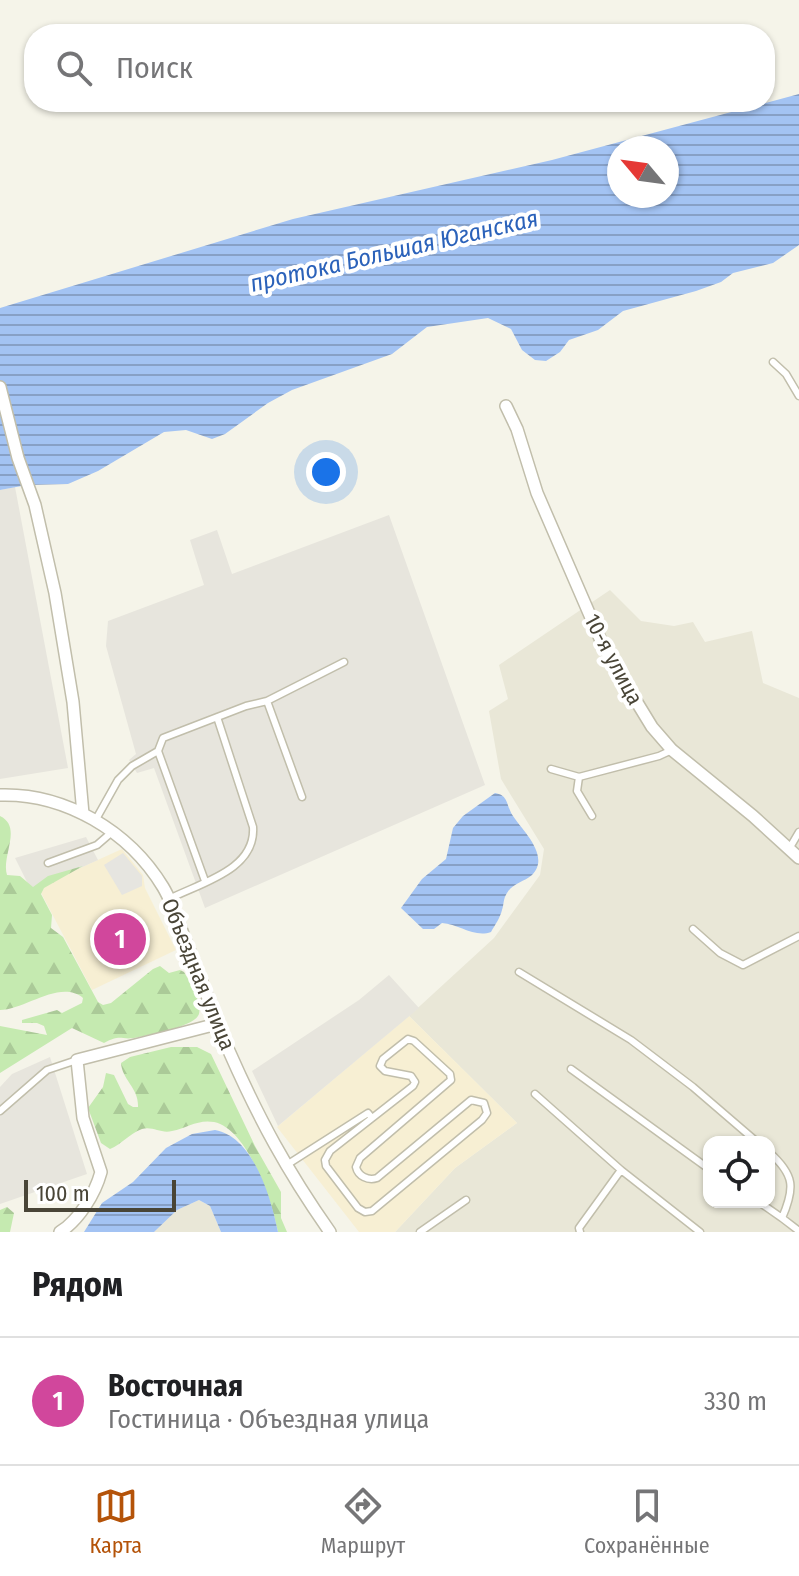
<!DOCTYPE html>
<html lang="ru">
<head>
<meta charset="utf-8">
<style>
  :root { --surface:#fff; --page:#f2f2f2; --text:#202124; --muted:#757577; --line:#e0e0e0; --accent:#b45309 }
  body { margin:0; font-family:"Fira Sans Condensed",sans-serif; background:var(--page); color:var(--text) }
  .controls { position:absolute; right:24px; bottom:24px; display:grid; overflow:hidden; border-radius:16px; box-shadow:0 2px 6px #0004 }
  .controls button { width:72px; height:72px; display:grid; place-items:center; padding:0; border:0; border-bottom:2px solid var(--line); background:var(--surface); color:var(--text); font:40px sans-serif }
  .compass { position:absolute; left:607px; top:136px; width:72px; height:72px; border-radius:50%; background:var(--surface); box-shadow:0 2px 6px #0004; rotate:299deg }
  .scale { position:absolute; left:24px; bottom:20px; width:152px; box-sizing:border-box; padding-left:8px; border:4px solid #494537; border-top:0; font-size:22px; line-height:28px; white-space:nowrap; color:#494537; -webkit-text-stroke:6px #fff; paint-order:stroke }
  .you { position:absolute; left:326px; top:472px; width:28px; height:28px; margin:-20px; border:6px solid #fff; border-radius:50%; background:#1a73e8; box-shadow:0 0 0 12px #1a73e833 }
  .badge { display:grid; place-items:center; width:52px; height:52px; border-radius:50%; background:var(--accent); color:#fff; font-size:26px; font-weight:700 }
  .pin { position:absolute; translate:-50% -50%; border:4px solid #fff; box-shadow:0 2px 8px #0006 }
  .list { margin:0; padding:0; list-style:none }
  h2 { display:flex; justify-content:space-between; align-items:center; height:104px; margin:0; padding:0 32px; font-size:34px }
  h2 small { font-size:26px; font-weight:400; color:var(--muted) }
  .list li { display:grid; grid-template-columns:52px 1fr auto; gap:24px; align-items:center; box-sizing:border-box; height:128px; padding:0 32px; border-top:2px solid var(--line) }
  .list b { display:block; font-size:30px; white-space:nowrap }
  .list p { margin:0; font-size:26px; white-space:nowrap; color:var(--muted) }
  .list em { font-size:26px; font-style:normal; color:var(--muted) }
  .icon { flex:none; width:44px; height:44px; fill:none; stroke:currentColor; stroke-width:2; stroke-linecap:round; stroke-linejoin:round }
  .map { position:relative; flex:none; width:799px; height:1232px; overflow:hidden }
  .search { position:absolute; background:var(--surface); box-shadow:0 2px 6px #0004; left:24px; right:24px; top:24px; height:88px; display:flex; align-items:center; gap:20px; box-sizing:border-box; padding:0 28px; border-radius:32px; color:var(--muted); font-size:30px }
  .sheet { height:232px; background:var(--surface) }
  nav { display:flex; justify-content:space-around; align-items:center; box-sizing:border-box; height:112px; border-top:2px solid var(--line); background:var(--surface); font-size:22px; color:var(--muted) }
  nav a { display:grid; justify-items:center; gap:4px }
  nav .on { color:var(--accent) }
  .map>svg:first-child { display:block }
  .residential { fill:#e9e7d7; fill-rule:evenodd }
  .commercial { fill:#f7efd3 }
  .industrial { fill:#e7e5dd }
  .forest { fill:url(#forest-firs) }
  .parking { fill:#e6e5e0 }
  .water { fill:url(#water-rules); fill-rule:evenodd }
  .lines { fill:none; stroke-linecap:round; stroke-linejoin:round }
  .service-casing { stroke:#c1beab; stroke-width:9 }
  .minor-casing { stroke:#c1beab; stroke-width:14 }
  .service { stroke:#fff; stroke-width:6 }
  .minor { stroke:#fff; stroke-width:11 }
  .labels { text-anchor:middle; stroke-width:8; stroke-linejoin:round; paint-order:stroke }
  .street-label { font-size:22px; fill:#494537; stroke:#fff }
  .water-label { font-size:24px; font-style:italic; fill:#2b62ba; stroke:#fff }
</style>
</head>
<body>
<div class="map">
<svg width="799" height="1232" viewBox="0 0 799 1232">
  <defs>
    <pattern id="forest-firs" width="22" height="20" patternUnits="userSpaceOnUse" patternTransform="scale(2)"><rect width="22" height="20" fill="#c5eab0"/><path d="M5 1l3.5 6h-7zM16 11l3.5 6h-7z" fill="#abca98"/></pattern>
    <pattern id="water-rules" width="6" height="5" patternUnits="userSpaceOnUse" patternTransform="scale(2)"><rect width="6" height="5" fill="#a3c3f3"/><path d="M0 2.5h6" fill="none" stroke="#87a0c6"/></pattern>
  </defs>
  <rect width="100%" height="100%" fill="#f5f4e9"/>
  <path class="residential" d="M610,590L641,621L674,626L693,622L705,642L752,631L763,683L799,698V1232H395L455,1168L517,1123L409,1016L494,938L540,875L544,849L501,779L489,711L508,699L499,665ZM709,1142H769V1202H709Z
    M199,1200L210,1206L221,1232H154L177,1210Z"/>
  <path class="commercial" d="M122,849L143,875L145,888L176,950L92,990L38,887Z
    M409,1016L517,1123L455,1168L395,1232H359L277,1127Z"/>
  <path class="industrial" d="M15,487L68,768L0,779V490Z
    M389,515L485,785L205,908L154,768L137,773L129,760L136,754L106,646L108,621L204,585L190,540L217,530L232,574Z
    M86,837L98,860L31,890L15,858Z
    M389,975L419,1008L278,1126L252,1071L359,1000Z
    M50,1057L87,1174L0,1204V1087L12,1074Z"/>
  <path class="forest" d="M0,816C23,827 1,856 7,875L20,876L33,887L48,876L83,866L44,888L41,894L52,915L51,928L63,937L98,1002L103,1005L111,1003L153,969L160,966L169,973L180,970L184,972C190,982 202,1002 199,1014C195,1027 147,1035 134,1038C120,1040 121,1034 104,1043L72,1028L0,1073V1026L47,1035L44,1026L37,1023H22V1020L57,1010L62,1013L82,1003L83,998C60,979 25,1010 0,1010Z
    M171,1047H197L211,1054L255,1146L281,1192V1218L287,1232H278C272,1202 248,1129 214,1122C198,1119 187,1128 172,1131C161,1134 153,1126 142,1129C129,1134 122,1144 110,1149L101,1143L88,1108L103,1087L106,1073L114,1075L128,1104L133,1107H138C139,1088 122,1080 121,1063L130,1057Z
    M7,1207L14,1213L10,1232H0V1210Z"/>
  <path class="parking" d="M123,853L142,876V886L122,895L104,865Z"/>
  <path class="water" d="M799,94V245L773,263L733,273L721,282L696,291L623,311L598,330L569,340L560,352L546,361L535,360L522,350L511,329L488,318L427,327L392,354L292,390L268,403L225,434L212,439L186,430L164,432L98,471L68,484L27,485L0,490V308L293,219L552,160ZM619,148H667V196H619Z
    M495,793C509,795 506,806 513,816C522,830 551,856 532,875C524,882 513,883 507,893C503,899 504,904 502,910C500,918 495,925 491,932C474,938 459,924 442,923L434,929H423L401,908L422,879L446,859L453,828L463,816Z
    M215,1130C254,1137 271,1198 278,1232H221L210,1206L199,1200L177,1210L154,1232H84L102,1203L133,1182L166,1148L192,1134Z"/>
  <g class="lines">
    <defs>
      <path id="service" d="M773,362L786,374L799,396
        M267,701L302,797
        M158,751L205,881
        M551,769L579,777
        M592,816L577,791L579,777L659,756L672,750
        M95,821L118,780L132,766L158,751L163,738L246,706L267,701L344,662
        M789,849L799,832
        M48,863L97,845L112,832
        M169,899C200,883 256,870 253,827L217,717
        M693,929L720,953L743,965L799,936
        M519,972L631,1040L693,1087L757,1142
        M408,1039L414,1041L450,1074L451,1080L360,1158L356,1167C358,1176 368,1181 377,1178L471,1100L484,1103L487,1113L482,1120L372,1211L365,1212L358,1208L326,1166L325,1160L330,1151L413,1086L415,1082L411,1076L385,1071L380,1066L383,1059Z
        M571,1069L709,1169
        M535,1094L621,1170L700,1232
        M0,1111L47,1070L77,1060
        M769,1152C795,1175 795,1188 782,1218L799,1231
        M285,1166L368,1113L372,1118
        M759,1202L782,1218
        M420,1232L466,1200
        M580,1232L579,1228L621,1170"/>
      <path id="minor" d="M0,387L18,458L35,505L55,593L73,702L83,814
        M506,406L517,429L537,493L605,650L652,727L672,750L753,816L799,858
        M0,795C65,793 129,831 163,887C172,902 178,920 184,937C200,975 213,1014 229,1051C259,1119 287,1171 330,1232
        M60,1232C79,1220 95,1194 101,1172L83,1118L77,1060L217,1024"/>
    </defs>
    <use href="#service" class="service-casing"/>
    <use href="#minor" class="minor-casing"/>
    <use href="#service" class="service"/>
    <use href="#minor" class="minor"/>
  </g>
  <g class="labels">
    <g class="street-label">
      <text transform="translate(614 659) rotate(62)" y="8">10-я улица</text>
      <text transform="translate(199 974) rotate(68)" y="8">Объездная улица</text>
    </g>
    <g class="water-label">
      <text transform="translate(394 251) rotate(-13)" y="8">протока Большая Юганская</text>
    </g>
  </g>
</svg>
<div class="controls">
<button><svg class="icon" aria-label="locate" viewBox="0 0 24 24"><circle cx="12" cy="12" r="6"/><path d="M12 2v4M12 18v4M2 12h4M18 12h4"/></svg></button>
</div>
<svg class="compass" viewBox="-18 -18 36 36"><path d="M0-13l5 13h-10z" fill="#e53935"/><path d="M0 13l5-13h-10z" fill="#757577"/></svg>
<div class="scale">100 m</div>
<div class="you"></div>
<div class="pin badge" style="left:120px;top:939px;background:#d1479c">1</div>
<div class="search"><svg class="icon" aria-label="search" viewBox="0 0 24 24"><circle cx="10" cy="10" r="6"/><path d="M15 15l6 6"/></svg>Поиск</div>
</div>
<section class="sheet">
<h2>Рядом<small></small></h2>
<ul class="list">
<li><span class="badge" style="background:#d1479c">1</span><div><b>Восточная</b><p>Гостиница · Объездная улица</p></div><em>330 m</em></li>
</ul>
</section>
<nav>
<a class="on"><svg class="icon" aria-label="map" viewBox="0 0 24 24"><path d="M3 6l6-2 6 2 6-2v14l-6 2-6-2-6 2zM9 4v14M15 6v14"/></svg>Карта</a>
<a><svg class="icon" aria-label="directions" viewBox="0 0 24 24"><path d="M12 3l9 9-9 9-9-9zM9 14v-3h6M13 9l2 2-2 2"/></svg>Маршрут</a>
<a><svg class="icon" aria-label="saved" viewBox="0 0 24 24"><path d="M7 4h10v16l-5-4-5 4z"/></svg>Сохранённые</a>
</nav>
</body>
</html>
